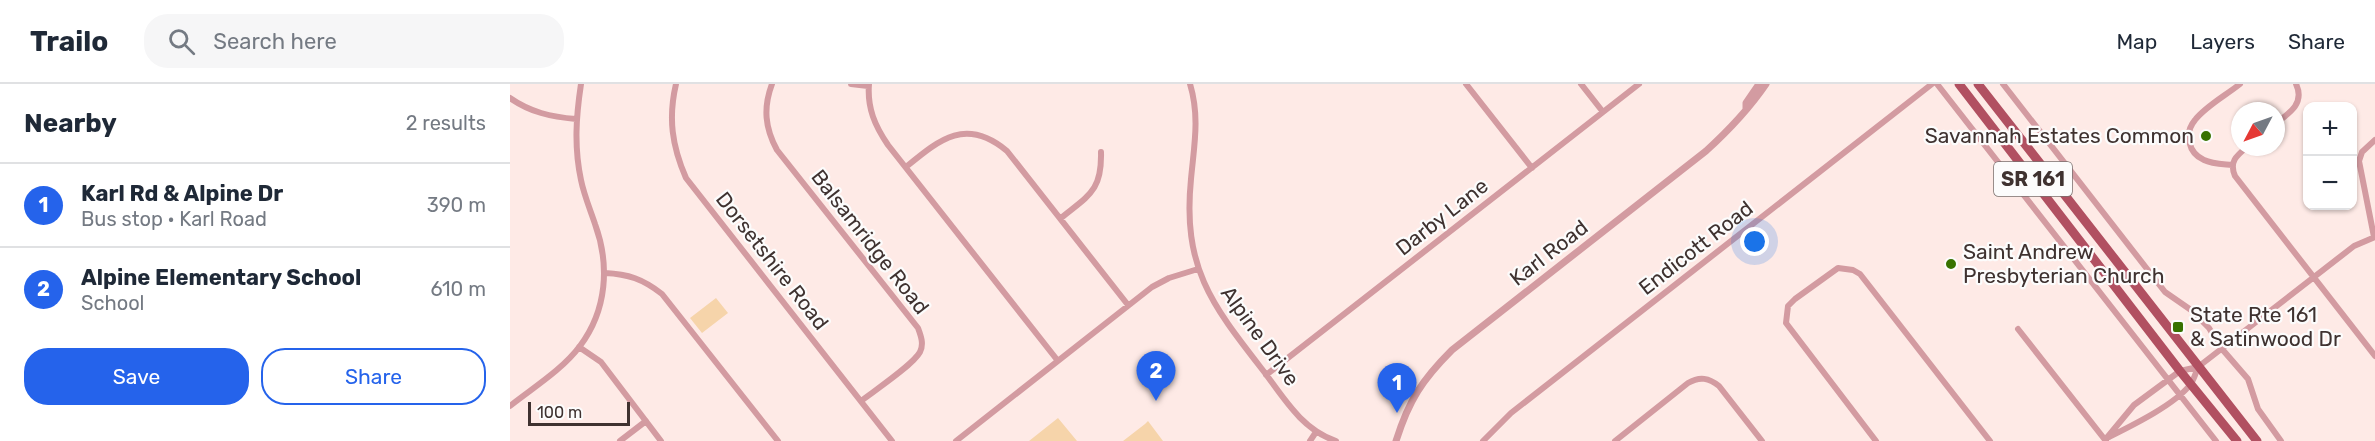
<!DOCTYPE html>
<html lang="en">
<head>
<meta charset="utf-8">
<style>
  :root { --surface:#fff; --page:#f6f6f7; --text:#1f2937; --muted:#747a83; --line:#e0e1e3; --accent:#2563eb }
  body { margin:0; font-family:Rubik,sans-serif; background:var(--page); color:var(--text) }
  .controls { position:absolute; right:18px; top:18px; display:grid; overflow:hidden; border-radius:12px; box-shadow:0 2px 4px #0004 }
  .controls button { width:54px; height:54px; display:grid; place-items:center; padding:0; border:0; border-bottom:2px solid var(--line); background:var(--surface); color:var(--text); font:30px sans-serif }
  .compass { position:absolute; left:1721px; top:18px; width:54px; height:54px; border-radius:50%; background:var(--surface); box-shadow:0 2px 4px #0004; rotate:229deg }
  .scale { position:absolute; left:18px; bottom:15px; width:102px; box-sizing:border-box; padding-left:6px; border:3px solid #3f3230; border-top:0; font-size:16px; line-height:21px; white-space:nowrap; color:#3f3230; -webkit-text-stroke:4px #fcfcfc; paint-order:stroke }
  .you { position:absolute; left:1245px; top:158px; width:21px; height:21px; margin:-15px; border:4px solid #fff; border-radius:50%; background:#1a73e8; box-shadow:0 0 0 9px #1a73e833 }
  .badge { display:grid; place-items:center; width:39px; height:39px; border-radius:50%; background:var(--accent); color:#fff; font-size:20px; font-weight:700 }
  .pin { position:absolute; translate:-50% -50px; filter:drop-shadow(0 2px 3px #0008) }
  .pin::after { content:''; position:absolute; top:32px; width:21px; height:18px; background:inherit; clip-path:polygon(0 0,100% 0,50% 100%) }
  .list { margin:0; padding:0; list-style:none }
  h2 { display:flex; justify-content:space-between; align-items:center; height:78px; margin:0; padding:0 24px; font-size:26px }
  h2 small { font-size:20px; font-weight:400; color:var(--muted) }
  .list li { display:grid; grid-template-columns:39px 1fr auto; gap:18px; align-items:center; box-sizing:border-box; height:84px; padding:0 24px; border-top:2px solid var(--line) }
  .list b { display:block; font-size:22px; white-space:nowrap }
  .list p { margin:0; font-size:20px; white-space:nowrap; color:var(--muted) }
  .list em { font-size:20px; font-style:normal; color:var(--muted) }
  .actions { display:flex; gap:12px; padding:18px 24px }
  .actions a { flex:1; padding:14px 0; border:2px solid var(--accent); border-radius:24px; text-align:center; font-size:21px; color:var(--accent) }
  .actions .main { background:var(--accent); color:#fff }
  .icon { flex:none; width:33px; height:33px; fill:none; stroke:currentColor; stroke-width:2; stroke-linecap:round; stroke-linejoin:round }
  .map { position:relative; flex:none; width:1865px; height:357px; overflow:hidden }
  header { display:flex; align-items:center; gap:36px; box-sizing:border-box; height:84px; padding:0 30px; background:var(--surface); border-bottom:2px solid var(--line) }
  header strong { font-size:28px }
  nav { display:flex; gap:33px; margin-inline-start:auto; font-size:21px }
  .search { width:420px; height:54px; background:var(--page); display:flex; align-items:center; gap:15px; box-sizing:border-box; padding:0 21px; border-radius:24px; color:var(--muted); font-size:22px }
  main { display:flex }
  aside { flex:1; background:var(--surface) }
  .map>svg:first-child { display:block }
  .green { fill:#f6d4aa }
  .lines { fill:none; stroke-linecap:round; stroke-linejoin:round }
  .minor { stroke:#d39ba1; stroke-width:6 }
  .tertiary { stroke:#d39ba1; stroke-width:7 }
  .primary { stroke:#b15061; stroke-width:9 }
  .poi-dot { fill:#387201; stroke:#fcfcfc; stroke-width:2 }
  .labels { text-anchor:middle; stroke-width:4.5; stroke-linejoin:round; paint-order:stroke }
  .shield { fill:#fcfcfc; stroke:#786f6d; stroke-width:1.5 }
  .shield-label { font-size:20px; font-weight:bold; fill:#3f3230 }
  .poi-label { font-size:21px; fill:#3f3230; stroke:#fcfcfc; text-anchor:start }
  .street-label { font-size:21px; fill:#3f3230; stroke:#fcfcfc }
</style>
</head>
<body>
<header>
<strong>Trailo</strong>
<div class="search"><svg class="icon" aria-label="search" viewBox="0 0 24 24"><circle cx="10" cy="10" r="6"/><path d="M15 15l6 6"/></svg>Search here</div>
<nav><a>Map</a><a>Layers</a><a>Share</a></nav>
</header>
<main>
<aside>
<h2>Nearby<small>2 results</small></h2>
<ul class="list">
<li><span class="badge">1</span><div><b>Karl Rd &amp; Alpine Dr</b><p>Bus stop · Karl Road</p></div><em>390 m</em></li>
<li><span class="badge">2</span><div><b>Alpine Elementary School</b><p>School</p></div><em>610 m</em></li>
</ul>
<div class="actions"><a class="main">Save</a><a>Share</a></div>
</aside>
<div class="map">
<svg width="1865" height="357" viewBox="0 0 1865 357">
  <rect width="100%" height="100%" fill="#feeae6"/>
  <path class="green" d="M206,214L218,229L192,249L180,234Z
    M548,334L567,357H519Z
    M638,337L653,357H613L635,340Z"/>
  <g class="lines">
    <path class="minor" d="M166,0C158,34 162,62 176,94L382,357
      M262,0C253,24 255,44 267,66L408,244C411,252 414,260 410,268C403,281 364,307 351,317
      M341,0L358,2
      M359,0C357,24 365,42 378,61L548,277
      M680,0C690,33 684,62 681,95C672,185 703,222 755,289C775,316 793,346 826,357
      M956,0L1022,84
      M1071,0L1093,28
      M1427,0L1706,357
      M1493,0L1655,208L1681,226L1699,244L1712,265L1738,295L1748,325L1771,357
      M0,14C20,28 41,33 66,35
      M1766,39C1780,29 1795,19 1786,0
      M1737,63C1726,72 1719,78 1725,92L1865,272
      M1722,81C1712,80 1702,80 1694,76C1678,69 1674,49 1685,36C1696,22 1715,12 1730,0
      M396,83C430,55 456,33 497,67L618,221
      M551,134C579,111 592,107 591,68
      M1864,153L1849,77L1852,68L1865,56
      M95,189C118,190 133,195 152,210L268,357
      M1508,245L1596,357
      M69,263L91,278L151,357
      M756,291L1129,0
      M0,322C24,303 52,286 70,262C97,226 100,181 85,140C80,125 74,111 71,96C64,63 66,33 71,0
      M1599,353C1623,341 1664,321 1680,301C1684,296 1686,288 1688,283
      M1595,356L1624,321L1670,287L1688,283L1844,162L1865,153
      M110,357L136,337
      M446,357L642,203L659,194L688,185
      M800,357L806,348
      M973,357L1001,329L1422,0
      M1105,357L1178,299C1190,292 1199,294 1209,302L1252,357
      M1366,357L1276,239L1278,222L1285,215L1328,184L1343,186L1350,190L1480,357"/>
    <path class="tertiary" d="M1236,25V19L1249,0
      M886,357C899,316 912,296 942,266L1196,67C1219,46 1239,25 1256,0"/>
    <path class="primary" d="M1449,0L1670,287L1727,357
      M1468,0L1747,357"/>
  </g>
  <g class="poi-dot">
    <circle cx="1696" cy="52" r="6"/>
    <circle cx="1441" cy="180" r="6"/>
    <rect x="1662" y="237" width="12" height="12" rx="3"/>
  </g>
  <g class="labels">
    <rect class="shield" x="1484" y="78" width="78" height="34" rx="4.5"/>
    <g class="shield-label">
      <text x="1523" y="102">SR 161</text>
    </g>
    <g class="poi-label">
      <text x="1684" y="59" text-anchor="end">Savannah Estates Common</text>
      <text x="1453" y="175">Saint Andrew<tspan x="1453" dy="24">Presbyterian Church</tspan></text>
      <text x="1680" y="238">State Rte 161<tspan x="1680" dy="24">&amp; Satinwood Dr</tspan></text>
    </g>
    <g class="street-label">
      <text transform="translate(932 133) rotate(-38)" y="7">Darby Lane</text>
      <text transform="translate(360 158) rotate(52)" y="7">Balsamridge Road</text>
      <text transform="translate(1186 164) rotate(-38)" y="7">Endicott Road</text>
      <text transform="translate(1039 169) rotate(-38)" y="7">Karl Road</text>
      <text transform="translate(262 177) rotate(52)" y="7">Dorsetshire Road</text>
      <text transform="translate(750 252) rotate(54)" y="7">Alpine Drive</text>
    </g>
  </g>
</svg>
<div class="controls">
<button>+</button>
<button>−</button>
</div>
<svg class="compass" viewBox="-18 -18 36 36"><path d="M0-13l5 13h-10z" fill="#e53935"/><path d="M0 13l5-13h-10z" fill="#747a83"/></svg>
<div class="scale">100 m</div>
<div class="you"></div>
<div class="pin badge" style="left:887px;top:329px">1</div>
<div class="pin badge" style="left:646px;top:317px">2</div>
</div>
</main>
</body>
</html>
